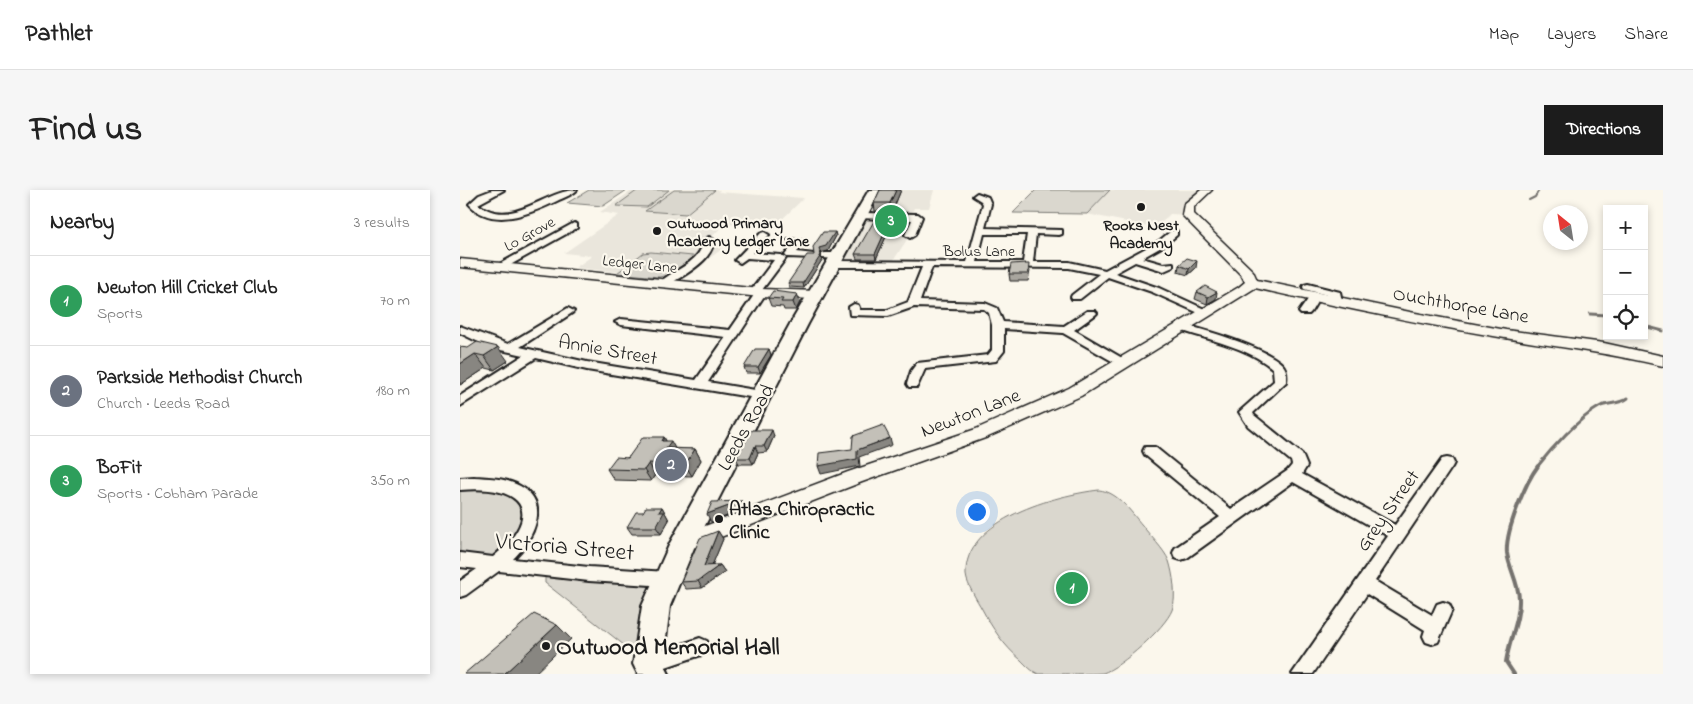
<!DOCTYPE html>
<html lang="en">
<head>
<meta charset="utf-8">
<style>
  :root { --surface:#fff; --page:#f6f6f6; --text:#222; --muted:#767676; --line:#e0e0e0; --accent:#1c1c1c }
  body { margin:0; font-family:"Indie Flower",sans-serif; background:var(--page); color:var(--text) }
  .controls { position:absolute; right:15px; top:15px; display:grid; overflow:hidden; border-radius:0px; box-shadow:0 2px 8px #0003 }
  .controls button { width:45px; height:45px; display:grid; place-items:center; padding:0; border:0; border-bottom:1px solid var(--line); background:var(--surface); color:var(--text); font:25px sans-serif }
  .compass { position:absolute; left:1083px; top:15px; width:45px; height:45px; border-radius:50%; background:var(--surface); box-shadow:0 2px 8px #0003; rotate:330deg }
  .you { position:absolute; left:516px; top:321px; width:18px; height:18px; margin:-12px; border:4px solid #fff; border-radius:50%; background:#1a73e8; box-shadow:0 0 0 8px #1a73e833 }
  .badge { display:grid; place-items:center; width:32px; height:32px; border-radius:50%; background:var(--accent); color:#fff; font-size:16px; font-weight:700 }
  .pin { position:absolute; translate:-50% -50%; border:2px solid #fff; box-shadow:0 1px 5px #0006 }
  .list { margin:0; padding:0; list-style:none }
  h2 { display:flex; justify-content:space-between; align-items:center; height:65px; margin:0; padding:0 20px; font-size:21px }
  h2 small { font-size:16px; font-weight:400; color:var(--muted) }
  .list li { display:grid; grid-template-columns:32px 1fr auto; gap:15px; align-items:center; box-sizing:border-box; height:90px; padding:0 20px; border-top:1px solid var(--line) }
  .list b { display:block; font-size:19px; white-space:nowrap }
  .list p { margin:0; font-size:16px; white-space:nowrap; color:var(--muted) }
  .list em { font-size:16px; font-style:normal; color:var(--muted) }
  .icon { flex:none; width:28px; height:28px; fill:none; stroke:currentColor; stroke-width:2; stroke-linecap:round; stroke-linejoin:round }
  .map { position:relative; flex:none; width:1203px; height:484px; overflow:hidden; border-radius:0px }
  header { display:flex; align-items:center; gap:30px; box-sizing:border-box; height:70px; padding:0 25px; background:var(--surface); border-bottom:1px solid var(--line) }
  header strong { font-size:24px }
  nav { display:flex; gap:28px; margin-inline-start:auto; font-size:18px }
  .intro { display:flex; align-items:center; justify-content:space-between; box-sizing:border-box; height:120px; padding:0 30px }
  h1 { margin:0; font-size:35px }
  .button { padding:12px 22px; border-radius:0px; background:var(--accent); color:#fff; font-size:18px; font-weight:700 }
  main { display:flex; gap:30px; padding:0 30px }
  aside { flex:1; background:var(--surface); border-radius:0px; box-shadow:0 2px 8px #0003 }
  .map>svg:first-child { display:block }
  .built { fill:#eae6dc }
  .green { fill:#dad7ce; stroke:#7b7a75 }
  .lines { fill:none; stroke-linecap:round; stroke-linejoin:round }
  .stream-far2 { stroke:#74726e; stroke-width:2 }
  .stream-far1 { stroke:#74726e; stroke-width:3 }
  .stream { stroke:#74726e; stroke-width:4 }
  .minor-casing { stroke:#1c1c1c; stroke-width:4 }
  .tertiary-casing { stroke:#1c1c1c; stroke-width:3 }
  .primary-casing { stroke:#1c1c1c; stroke-width:4 }
  .minor { fill:#fbf7ec; fill-rule:evenodd }
  .tertiary { fill:#fbf7ec; fill-rule:evenodd }
  .primary { fill:#fbf7ec; fill-rule:evenodd }
  .wall { fill:#a8a59e; stroke:#1c1c1c }
  .shaded-wall { fill:#888681; stroke:#1c1c1c }
  .building { fill:#c3c0b8; stroke:#1c1c1c }
  .poi-dot { fill:#1c1c1c; stroke:#fbf7ec; stroke-width:2 }
  .labels { text-anchor:middle; stroke-width:4.5; stroke-linejoin:round; paint-order:stroke }
  .far-poi-label { font-size:16px; font-weight:bold; fill:#1c1c1c; stroke:#fbf7ec; text-anchor:start }
  .far-street-label { font-size:16px; fill:#1c1c1c; stroke:#fbf7ec }
  .street-label { font-size:20px; fill:#1c1c1c; stroke:#fbf7ec }
  .poi-label { font-size:20px; font-weight:bold; fill:#1c1c1c; stroke:#fbf7ec; text-anchor:start }
  .near-street-label { font-size:24px; fill:#1c1c1c; stroke:#fbf7ec }
  .near-poi-label { font-size:24px; font-weight:bold; fill:#1c1c1c; stroke:#fbf7ec; text-anchor:start }
</style>
</head>
<body>
<header>
<strong>Pathlet</strong>
<nav><a>Map</a><a>Layers</a><a>Share</a></nav>
</header>
<div class="intro"><h1>Find us</h1><a class="button">Directions</a></div>
<main>
<aside>
<h2>Nearby<small>3 results</small></h2>
<ul class="list">
<li><span class="badge" style="background:#2e9e5b">1</span><div><b>Newton Hill Cricket Club</b><p>Sports</p></div><em>70 m</em></li>
<li><span class="badge" style="background:#6b7280">2</span><div><b>Parkside Methodist Church</b><p>Church · Leeds Road</p></div><em>180 m</em></li>
<li><span class="badge" style="background:#2e9e5b">3</span><div><b>BoFit</b><p>Sports · Cobham Parade</p></div><em>350 m</em></li>
</ul>
</aside>
<div class="map">
<svg width="1203" height="484" viewBox="0 0 1203 484">
  <rect width="100%" height="100%" fill="#fbf7ec"/>
  <filter id="ink" filterUnits="userSpaceOnUse"><feTurbulence type="fractalNoise" baseFrequency=".02" numOctaves="2"/><feDisplacementMap in="SourceGraphic" scale="10" xChannelSelector="R" yChannelSelector="G"/><feConvolveMatrix kernelMatrix="1 2 1 2 8 2 1 2 1" color-interpolation-filters="sRGB"/></filter>
  <g filter="url(#ink)">
    <path class="built" d="M173,0H260L258,2L344,8L314,37L264,34L252,47L253,56L265,57L221,88L115,78L132,66L104,63L159,25L140,22Z
      M415,0H474L469,18H454L450,27H458L450,45L431,74H374Z
      M650,0H747L732,12L728,25L710,24L696,38L627,24Z"/>
    <path class="green" d="M129,0H167L143,16L107,13Z
      M178,0H209L187,17L156,16Z
      M214,0H255L226,24L185,21Z
      M576,0H650L627,24L553,23Z
      M191,62L243,67L214,84L199,87L157,83L183,63Z
      M0,294L54,298L70,324L37,375L0,370Z
      M639,300C658,302 670,321 682,335C690,346 704,359 709,371C713,383 717,408 712,420C705,438 661,477 643,483C638,484 584,484 579,484C572,482 566,475 561,470C544,456 532,438 522,419C517,410 507,395 506,385C503,329 597,305 639,300Z
      M85,379L207,389L188,474L85,393Z"/>
    <g class="lines">
      <path class="stream-far2" d="M1069,10L1075,7L1079,0"/>
      <path class="stream-far1" d="M1130,124L1147,125
        M1184,136L1203,141
        M1077,277C1091,259 1119,228 1139,217C1148,212 1159,215 1168,208"/>
      <path class="stream" d="M1054,484L1046,472C1049,450 1060,430 1059,408C1058,392 1049,378 1047,363C1045,342 1065,293 1078,276"/>
      <defs>
        <path id="minor" d="M32,0H44L18,14C52,40 84,0 117,0C112,5 103,8 97,11C70,24 32,40 9,14L19,5Z
          M517,3L528,7L531,14L525,38L602,40V44L599,45L576,44L573,72H609L645,80L699,51L711,41H717V45L705,55L682,68L703,74L713,73V77L704,81L675,72L655,83L699,98L751,122L749,124H741L692,102L648,87L620,109H612L611,107L612,105L639,84L609,78L472,77L460,111L525,113L537,118L543,132L604,136L627,121H635L637,123L635,125L614,140L669,172L667,175H659L603,143L544,139V161L536,171L465,179L457,197H449L447,194L451,181L457,173L528,165L532,160V135L529,123L524,119L454,117L428,126L390,125L389,117L394,114L398,115L400,120H427L448,112L462,77H374L369,74L374,71L507,72L523,14L521,11L513,6ZM524,44H567L563,72H517Z
          M401,23L458,24L462,27L455,45L450,48L445,45L452,30L398,28V24Z
          M114,33L117,34V38L43,79L39,80L34,77Z
          M304,42L309,45L292,63L321,65L326,68L302,100L306,103L248,192L307,202L308,205L307,208L302,209L127,180L76,168L0,216V206L64,165L31,158L0,143V136L48,154L108,118L114,121L112,123L60,157L127,172L236,190L266,147L161,135L155,132L161,129L270,140L294,105L290,102L314,70L287,68L280,73L275,70L301,43Z
          M249,47L254,50C253,56 252,60 248,65C243,74 210,97 201,95L200,93L201,91C218,78 240,72 244,50Z
          M330,49L343,51L345,53L337,62L354,64V68L327,67L325,65L333,55L325,52Z
          M365,63H379L384,66L379,69L362,68V64Z
          M848,94L880,102L882,111L877,114L873,113L871,106L844,99L843,97L844,95Z
          M855,104L860,107L851,122L849,124H841L839,122L851,105Z
          M721,134C745,140 805,157 822,174C827,179 827,185 826,192L793,223L794,225L842,264L847,276L842,284L935,335L982,269L987,268L992,269L994,273L992,277L915,391L972,425L977,414L983,412L989,414L992,420L978,452L972,454L966,452L963,446L965,440L907,404L853,484H832L928,346L833,292L727,368L721,370L715,368L713,363L715,358L760,327L685,265L683,261L685,257H695L771,319L827,281L832,275L831,271L788,236L779,222L814,191L813,179C788,157 749,150 717,139L715,137Z
          M14,287C29,288 46,288 60,296C92,313 73,350 53,369L129,377L207,382L213,384L216,389L213,394L207,396L129,391L39,381L6,405L0,407V391L17,379L0,377V363L33,367C87,322 61,294 0,300V288Z
          M240,448L247,451L249,457L247,463L188,483L181,480L179,474L181,468Z"/>
        <path id="tertiary" d="M741,0H752L734,17V24L793,81L797,90L950,122L1046,140L1144,153L1203,166V176C1151,163 1098,157 1045,148C961,134 878,117 795,98L621,206L528,247L402,292L230,359L223,361L216,359L213,353L216,347L388,282L516,239L609,198L779,97L785,92L782,86L722,25L724,14Z
          M0,69L301,99L357,101L364,105L357,109L301,107L0,77Z"/>
        <path id="primary" d="M409,0H421L348,134L236,353L210,416L203,472L209,484H178L173,474L182,416L210,353L330,134Z"/>
      </defs>
      <use href="#minor" class="minor-casing"/>
      <use href="#tertiary" class="tertiary-casing"/>
      <use href="#primary" class="primary-casing"/>
      <use href="#minor" class="minor"/>
      <use href="#tertiary" class="tertiary"/>
      <use href="#primary" class="primary"/>
    </g>
    <path class="wall" d="M420,0H441L432,22L415,21L414,13Z
      M433,31L416,69H397L395,64Z
      M375,42L376,46L368,61L360,63L362,70L344,98L330,97L328,93Z
      M565,74L570,81L568,91H550L549,84Z
      M719,75L736,78L728,85L718,82Z
      M737,102L756,109L747,114L735,109Z
      M337,104L340,112L336,120H324L323,117L311,116L308,108Z
      M0,157L48,171L34,180L26,178L0,195Z
      M309,159L311,165L300,183H286L284,177Z
      M292,240L314,246L307,262L298,263L293,274H279L276,268Z
      M204,247L206,251L215,259H235L241,270L232,286L195,285L191,291L154,290L147,279Z
      M202,317L209,330L201,344H172L167,337L183,322Z
      M258,341L263,349L252,375H260L265,382L242,398L226,399L221,392Z"/>
    <path class="shaded-wall" d="M436,0H441L432,22L430,13Z
      M432,26L433,31L416,69L415,64Z
      M375,42L376,46L368,61L360,63L362,70L344,98L343,93L359,58Z
      M737,71L736,78L728,85L729,79Z
      M757,102L756,109L747,114L748,107Z
      M337,104L340,112L336,120L333,112Z
      M38,157L48,171L34,180L24,166Z
      M309,159L311,165L300,183L298,177Z
      M15,164L26,178L0,195V174Z
      M312,240L314,246L307,262L304,256Z
      M204,247L208,255L211,251L217,262L212,270L202,251Z
      M430,248L432,255L399,267L400,276L361,284L358,276L397,260Z
      M295,256L298,263L293,274L290,268Z
      M235,259L241,270L232,286L225,275Z
      M189,273L195,285L191,291L184,280Z
      M282,311L285,319L251,332L247,324Z
      M202,317L209,330L201,344L196,337L199,322Z
      M258,341L263,349L249,383L260,375L265,382L242,398L238,391Z
      M97,435L111,449L74,484H44Z"/>
    <path class="building" d="M420,0H436L430,13H414Z
      M417,26H432L415,64H395Z
      M363,42H375L366,56L359,58L361,65L343,93H328L347,65H354L353,57Z
      M727,68L737,71L729,79L719,75Z
      M566,73L565,74H569L568,84H549L551,74Z
      M745,96L757,102L748,107L737,102Z
      M313,101L337,104L333,112H321L323,109L308,108Z
      M17,152L38,157L24,166L15,164L0,174V157L8,158Z
      M295,159H309L298,177H284Z
      M423,235L430,248L397,260V269L358,276L359,263L392,259L393,246Z
      M292,240H312L304,256H295L290,268H276Z
      M183,247H204L202,251H211L206,258L235,259L225,275L189,273L184,280L147,279L156,267L168,268Z
      M282,311L247,324L252,312Z
      M186,317H202L199,322H204L196,337H167L176,322H183Z
      M258,341L244,376L260,375L238,391L221,392L240,348Z
      M74,424L97,435L44,484H4Z"/>
  </g>
  <g class="poi-dot">
    <circle cx="681" cy="17" r="5"/>
    <circle cx="197" cy="41" r="5"/>
    <circle cx="259" cy="329" r="5"/>
    <circle cx="86" cy="456" r="5"/>
  </g>
  <g class="labels">
    <g class="far-poi-label">
      <text x="207" y="38">Outwood Primary<tspan x="207" dy="18">Academy Ledger Lane</tspan></text>
      <text x="681" y="40" text-anchor="middle">Rooks Nest<tspan x="681" dy="18">Academy</tspan></text>
    </g>
    <g class="far-street-label">
      <text transform="translate(69 43) rotate(-29)" y="6">Lo Grove</text>
      <text x="519" y="66">Bolus Lane</text>
      <text transform="translate(180 73) rotate(6)" y="6">Ledger Lane</text>
    </g>
    <g class="street-label">
      <text transform="translate(1001 114) rotate(10)" y="7">Ouchthorpe Lane</text>
      <text transform="translate(148 159) rotate(10)" y="7">Annie Street</text>
      <text transform="translate(510 222) rotate(-21)" y="7">Newton Lane</text>
      <text transform="translate(285 237) rotate(-61)" y="7">Leeds Road</text>
      <text transform="translate(927 320) rotate(-55)" y="7">Grey Street</text>
    </g>
    <g class="poi-label">
      <text x="269" y="325">Atlas Chiropractic<tspan x="269" dy="23">Clinic</tspan></text>
    </g>
    <g class="near-street-label">
      <text transform="translate(105 356) rotate(5)" y="8">Victoria Street</text>
    </g>
    <g class="near-poi-label">
      <text x="96" y="464">Outwood Memorial Hall</text>
    </g>
  </g>
</svg>
<div class="controls">
<button>+</button>
<button>−</button>
<button><svg class="icon" aria-label="locate" viewBox="0 0 24 24"><circle cx="12" cy="12" r="6"/><path d="M12 2v4M12 18v4M2 12h4M18 12h4"/></svg></button>
</div>
<svg class="compass" viewBox="-18 -18 36 36"><path d="M0-13l5 13h-10z" fill="#e53935"/><path d="M0 13l5-13h-10z" fill="#767676"/></svg>
<div class="you"></div>
<div class="pin badge" style="left:612px;top:398px;background:#2e9e5b">1</div>
<div class="pin badge" style="left:211px;top:275px;background:#6b7280">2</div>
<div class="pin badge" style="left:431px;top:31px;background:#2e9e5b">3</div>
</div>
</main>
</body>
</html>
